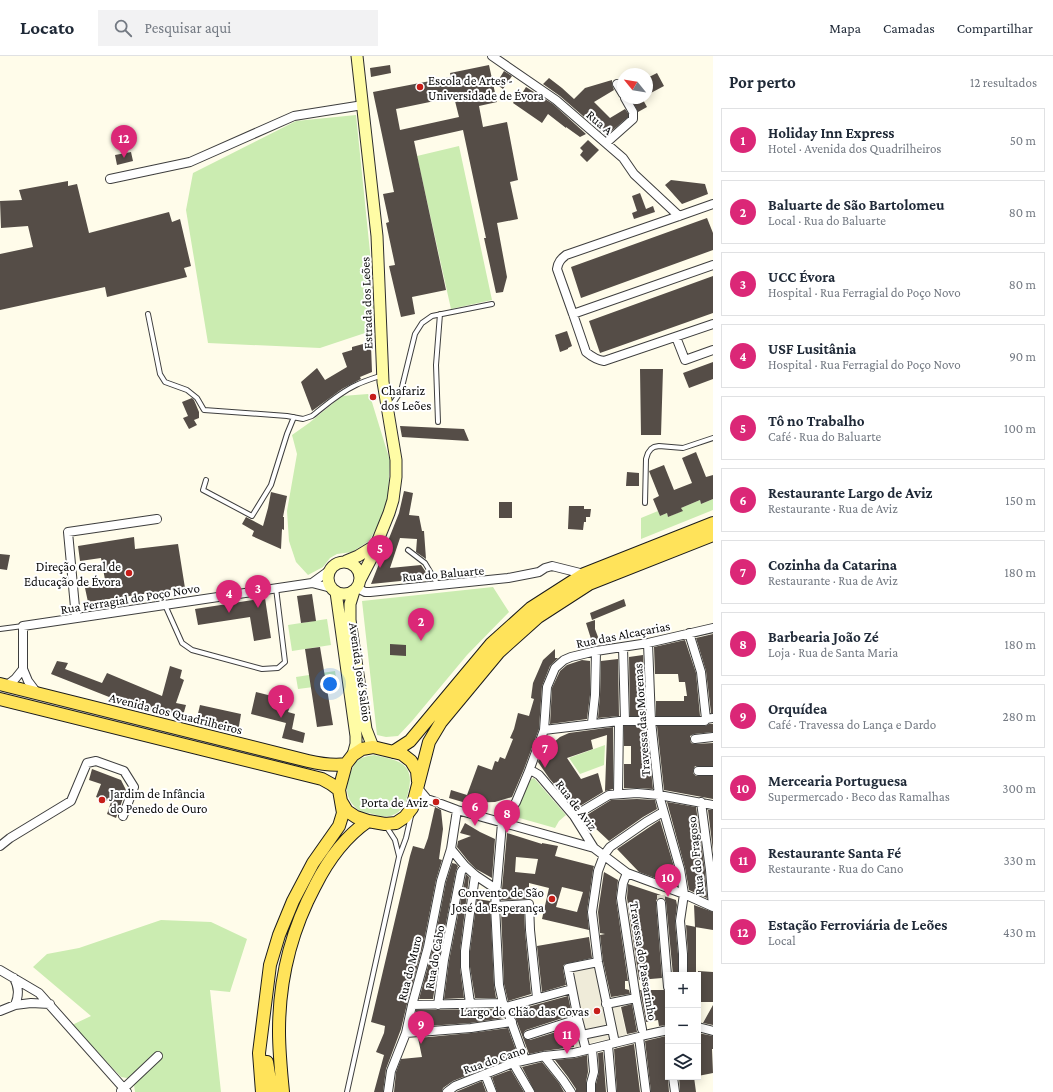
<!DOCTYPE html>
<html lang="pt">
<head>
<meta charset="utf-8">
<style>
  :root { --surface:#fff; --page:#f2f2f3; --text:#1f2937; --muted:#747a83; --line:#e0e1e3; --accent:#db2777 }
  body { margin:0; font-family:"Crimson Pro",serif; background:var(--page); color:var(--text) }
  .controls { position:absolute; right:12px; bottom:12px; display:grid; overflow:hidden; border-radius:0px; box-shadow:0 2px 10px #0003 }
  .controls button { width:36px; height:36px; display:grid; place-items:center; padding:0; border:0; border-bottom:1px solid var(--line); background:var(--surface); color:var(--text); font:20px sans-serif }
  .compass { position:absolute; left:617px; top:12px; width:36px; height:36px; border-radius:50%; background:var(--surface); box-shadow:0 2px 10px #0003; rotate:300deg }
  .you { position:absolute; left:330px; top:628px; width:14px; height:14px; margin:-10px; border:3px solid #fff; border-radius:50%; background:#1a73e8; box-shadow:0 0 0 6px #1a73e833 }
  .badge { display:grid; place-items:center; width:26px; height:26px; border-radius:50%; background:var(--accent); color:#fff; font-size:13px; font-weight:700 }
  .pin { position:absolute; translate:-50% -33px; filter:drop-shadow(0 1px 2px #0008) }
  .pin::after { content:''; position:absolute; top:21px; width:14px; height:12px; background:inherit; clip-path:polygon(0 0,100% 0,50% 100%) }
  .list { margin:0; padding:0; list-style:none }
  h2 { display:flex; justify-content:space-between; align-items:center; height:52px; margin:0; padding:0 16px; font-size:17px }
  h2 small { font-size:13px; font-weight:400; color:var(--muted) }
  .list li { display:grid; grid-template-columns:26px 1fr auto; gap:12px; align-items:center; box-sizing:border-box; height:64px; margin:0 8px 8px; padding:0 8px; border:1px solid var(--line); border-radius:0px }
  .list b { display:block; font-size:15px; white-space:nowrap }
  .list p { margin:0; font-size:13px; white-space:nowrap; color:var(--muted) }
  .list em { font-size:13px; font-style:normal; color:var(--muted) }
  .icon { flex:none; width:22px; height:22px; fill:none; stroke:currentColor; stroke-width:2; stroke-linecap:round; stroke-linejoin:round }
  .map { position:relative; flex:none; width:713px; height:1036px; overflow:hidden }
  header { display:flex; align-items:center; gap:24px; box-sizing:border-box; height:56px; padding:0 20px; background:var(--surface); border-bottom:1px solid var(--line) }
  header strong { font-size:19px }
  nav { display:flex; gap:22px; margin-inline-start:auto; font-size:14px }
  .search { width:280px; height:36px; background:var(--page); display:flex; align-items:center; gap:10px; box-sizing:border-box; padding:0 14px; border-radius:0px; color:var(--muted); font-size:15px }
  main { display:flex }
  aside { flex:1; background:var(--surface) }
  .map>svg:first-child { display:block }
  .green { fill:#cbecb1 }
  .plaza { fill:#efebd9 }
  .building { fill:#554d47; fill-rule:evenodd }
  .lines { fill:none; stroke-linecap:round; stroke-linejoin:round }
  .street-tunnel { stroke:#dad8c9; stroke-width:8; stroke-dasharray:8 4; stroke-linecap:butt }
  .lane-casing { stroke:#3e3e3e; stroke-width:6 }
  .street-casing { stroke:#3e3e3e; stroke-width:10 }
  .secondary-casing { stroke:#2d2d2d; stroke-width:13 }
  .primary-casing { stroke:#1c1c1c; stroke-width:14 }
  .lane { stroke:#fff; stroke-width:4 }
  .street { stroke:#fff; stroke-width:8 }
  .secondary { stroke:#fffca5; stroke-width:11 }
  .primary { stroke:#ffe35a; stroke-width:12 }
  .poi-dot { fill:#c61e19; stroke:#fff; stroke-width:1.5 }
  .labels { text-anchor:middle; stroke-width:4; stroke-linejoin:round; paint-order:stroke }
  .poi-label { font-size:13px; fill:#0b0b0b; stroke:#fff; text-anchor:end }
  .street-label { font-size:13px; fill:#0b0b0b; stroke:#fff }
</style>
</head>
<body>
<header>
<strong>Locato</strong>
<div class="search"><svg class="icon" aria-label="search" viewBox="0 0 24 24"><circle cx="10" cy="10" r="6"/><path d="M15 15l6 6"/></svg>Pesquisar aqui</div>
<nav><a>Mapa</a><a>Camadas</a><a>Compartilhar</a></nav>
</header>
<main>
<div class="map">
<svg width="713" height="1036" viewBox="0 0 713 1036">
  <rect width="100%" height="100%" fill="#fffcea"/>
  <path class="green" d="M356,59L370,196L374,274L320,292L208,287L186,154L193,117L296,65Z
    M459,90L492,244L451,253L417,100Z
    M368,338L371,343L390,405L388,438L383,460L369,485L352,496L337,498L330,502L323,511L308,519L296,506L289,485L287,455L297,398L292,379L309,367L342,340Z
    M713,443V454L641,483V462L658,455L660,460L667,457L668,461L682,455L681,452L700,444L701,448Z
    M493,531L509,556L467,599L412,665L398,680L386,681L377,679L362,545Z
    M327,563L331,589L292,595L288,569Z
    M335,615L337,628L298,633L296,621Z
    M605,689L604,709L580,718L569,702Z
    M374,699C398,704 416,707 408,737C406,745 404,752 397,757C389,762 382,761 373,758C366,757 359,756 354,750C350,746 347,739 347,733C347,726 352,710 357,705C362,701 368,700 374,699Z
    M534,722L566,759L559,765L555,772L516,761L514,759L529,724Z
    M161,864L211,866L247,883L230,936L210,934L221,1036H135L134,1029L127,1022L121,1021L72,969L91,960L33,911L47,898L79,892Z"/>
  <path class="plaza" d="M593,905L609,944L619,947L627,981L598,985L576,991L574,963L566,908Z"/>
  <path class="building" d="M390,9L391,17L371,21L370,12Z
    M489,9L497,46L479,50L483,71L507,66L518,124L510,126L518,163L497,167L507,221L503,236L496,237L484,182H486L463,74L414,85L446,234L412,241L415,258L401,261L389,210L395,209L386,167L389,166L383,138L394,136L373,36L451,21L450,17ZM454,41L459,61L400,74L396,53Z
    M504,15L512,20L503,33L496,28Z
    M657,17L664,30L647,39V22Z
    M549,22L562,32L574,43L585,32L612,24V28L614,34L594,46L610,62L625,53L628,57V61L606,80L560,40L543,28Z
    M526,31L553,48L586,78L580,81L566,71V72L548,58L542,67L513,47L519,37L521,39Z
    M631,42H642L647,51L638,56Z
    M588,84L599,94L587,106L580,99L583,95L580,92Z
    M131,96L133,105L117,109L115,99Z
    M671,124L705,128L708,138L682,148L665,129Z
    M68,125V130L77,128L89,177L169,156L172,166L180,163L191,210L184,212L187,221L107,241L105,231L0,254V198L33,191L28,170L1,172L0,145L22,144L19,134Z
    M640,137L646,153L653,150L655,156L634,163L632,157L637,155L632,140Z
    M707,162L713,177V194L581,242L571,211Z
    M713,220V257L600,297L589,265Z
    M567,275L572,290L568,292V293L560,296L555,279Z
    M363,288L371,289L372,316L360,321L361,323L342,333L312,355L301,326L317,312L325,324L347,311L342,297L352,294V291Z
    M713,306V323L689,332L683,317Z
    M640,313H663L661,379H641Z
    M192,342L194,344L199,356V362L194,364L197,369L189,373L183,362L188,360L182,346Z
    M400,370L464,373L469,385L402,381Z
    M696,396L706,421L713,419V443L701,448L700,444L681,452L683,455L668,461L667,457L660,460L653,443L659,440L649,415L664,409L674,434L692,427L682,402Z
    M627,416L639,417V430H626Z
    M404,435L413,437L409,459L419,460L422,475H424L426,503L416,496L417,483L400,482L390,512L421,509L430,522L371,528L399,457Z
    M271,436L287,440L283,461H284V474L282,473L281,493L252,480L254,475L242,468L246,461L263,470L268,452Z
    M499,446H512V462H499Z
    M569,450H584V453H591L590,461H586V466H584L583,474L568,473Z
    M134,481L135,493L178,488L185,532L88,546L85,532L106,529L101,502L80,505L78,490Z
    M0,498L10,499L7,514L0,513Z
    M312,538L316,565L301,567L297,540Z
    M265,542L271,582L254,585L250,561L198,569L195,553Z
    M624,543L626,550L592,564L590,557Z
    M595,564V573L598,581L597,589L587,591V587L592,586L586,567Z
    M713,578V657H711L706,615L696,582Z
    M685,584L696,617L700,660H656V645H684V640H687L685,626H679L678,618H655L654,591Z
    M390,588L406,589V600L390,599Z
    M320,591L333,669L317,671L305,593Z
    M555,593V602H558L550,610L542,630L539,673L524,713L512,741L495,746L466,747L449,742L451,734L467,739L478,709L492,714L495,705L498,706L500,701L505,703L513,683L510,682L514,673L518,657L529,660L534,643L531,642L533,627L543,604Z
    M643,599L645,660H630L629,601Z
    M618,603L619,660L598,662L600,639L601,605Z
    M582,604L590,605V639L587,663L550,668L552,632L560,615L567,609Z
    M57,605L68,607L65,613L102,627L107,617L162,640L170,610L182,614L180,622L184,624L176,647L186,649L182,663L148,654L147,656L51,618Z
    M256,636L272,640L271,645L290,650L288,656L295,658L292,673L305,677L303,687L282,682L286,667L251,658Z
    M200,649L241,658L238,676L196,666Z
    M709,668H713V676L694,678L690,680V683L691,687L695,688L713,687V710H695L693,715V717L696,720H713V743L664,734L657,670H705Z
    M624,670H646L653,733L638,732H624V708H631V690H624Z
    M613,671V733L605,735L607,679L591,684L593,693L567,702L581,723L598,717L603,736L575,753L549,722L538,706L541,697L560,681L569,677Z
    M92,713L121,724L126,734L116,762L107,758L111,746L96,741L101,728L89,724Z
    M637,743L655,744L657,753L643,761L609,785L593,770L589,773L582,762L611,744Z
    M667,746L696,751L705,815L707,842L689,834L685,812Z
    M435,751L441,754L443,773L439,803L442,804L436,824L423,890L407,948L401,973L386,1013L383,1036H374L384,999L376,996L384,977L385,970L371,966L410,800L413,790L424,793L428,782Z
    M708,754H713V795Z
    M660,764L675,814L677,830L639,816L617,793Z
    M465,767L480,776L495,783L492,822L476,813L469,806L457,791L458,785L471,780L460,777Z
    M507,777L542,788V787L558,790L555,800L594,810L593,814L587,855L589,874L542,863L549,832L529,827V843L501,844ZM516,801L538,803L535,818L515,816ZM562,831L583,836L577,856L556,851Z
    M452,807L456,808L458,810L456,815L439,903L433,943H419L433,892L446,826Z
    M604,816L618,824L616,843L628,925H625V933L629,934L630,938L611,941L603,905L600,879L605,878L600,877L598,856Z
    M466,818L469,821L460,895V912L464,942L444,943L449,905Z
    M628,828L676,844L677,849L675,866L678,898V919H673L666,846L664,842H660L656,844V847L662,922L639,924L627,842Z
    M477,843L490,845L494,929L496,942H475L470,911V895Z
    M694,849L713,856V874L695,871Z
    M524,854L525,875L531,938L508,945L504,928L501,855Z
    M686,869L696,871V919H688V898Z
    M589,881L592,902L565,908L563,910V913L566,929L542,936L537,890Z
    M698,915L713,916V946H698Z
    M640,934H664L668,936V969L659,970L658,964L646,966Z
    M568,940L572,959L526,974L524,976L523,980L525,983L530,984L572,971L574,991L543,995L529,998L513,955Z
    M632,948L637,976L627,978L621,951Z
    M713,949V969L703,967Z
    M500,953L504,962L470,967L414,971L416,954Z
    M508,972L518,1000L511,1002L453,1025L443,1032L442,1036H394L396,1016L401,1003L422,1001L418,982L471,977Z
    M698,977L713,980V993H712L713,1017L698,1020Z
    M666,980L668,983V1022L669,1036H651L645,985Z
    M634,988L640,1036H617L614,993Z
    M603,996L606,1036H596V1028L599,1016L598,997Z
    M587,999L588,1016L586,1026V1036H576V1033L568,1021L555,1004L575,1002Z
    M542,1006L559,1027L564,1036H535L522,1011Z
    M511,1014L524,1036H497L492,1021Z
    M679,1021H694L696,1036H680Z
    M482,1025L486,1036H456L458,1035Z"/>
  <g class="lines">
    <path class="street-tunnel" d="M661,847V838"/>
    <defs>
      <path id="lane" d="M148,258L160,318L165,326L187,334L197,342L204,354L287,360L303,363L312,360C326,349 339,337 356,329C364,325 374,322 383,319
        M389,351L394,346L401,335L415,278L422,267L432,260L492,248
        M438,366L436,309L440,258
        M206,424L203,434L252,460L271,429L287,378L294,361
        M645,447L646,403L648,397L651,393L654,391L659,390L683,392L713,382
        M408,494L425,507L438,529
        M165,549L182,587L192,594L262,613L278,612L285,606L276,532
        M0,573L23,570
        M386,770L395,784L399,800
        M347,1036L399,801L406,782L411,760"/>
      <path id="street" d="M492,0L556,44L623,102L634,118L679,160
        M617,28L623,38
        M606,87L633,63V56L625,42
        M110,123L190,106L294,60L363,49
        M713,148L679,160L566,199C561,203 558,206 557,213L573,258L713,209
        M573,258L586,296C592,301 597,304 604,305L713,268
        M676,281L685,304L713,294
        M312,527L330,514
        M357,532L365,536H370L508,522L539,516L545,512L552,510L584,518
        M76,562L68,476L157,463
        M689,577L701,616L706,663
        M648,587L651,665L659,739L680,813L684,838L680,865L683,898V919
        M623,591L625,665
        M6,630L15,623L23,613
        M37,637L28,625L23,613V570L312,527L331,532
        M592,667L595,639L596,595
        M544,674L619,665H705L706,663L713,662
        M695,683L713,681
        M529,715L534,716L539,719L574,760L594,792L627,817L684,838L713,851
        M698,715H713
        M417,731L427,743L436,746
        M618,738L619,665
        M701,746L710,814L713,851
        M441,748L457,754L594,792
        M574,760L609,739L637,737L659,739L713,749
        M502,767L516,746L529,715L544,674L547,631L555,612L564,604L571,601L596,595L648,587L713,572
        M502,767L495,850L499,929L503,947L506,951L525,1004
        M0,790L10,782L71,745L87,707L96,705L124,715L134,731L123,760
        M451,793L465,810L475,819L496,833
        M627,817L623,827L621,842L636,942L642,973
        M661,847L668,931
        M495,850L529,848L530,874L537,942
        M0,914L39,937L127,1036
        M14,922C19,932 19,939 15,949
        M470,947L465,911V895L475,819
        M606,948L636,942
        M412,949L503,947
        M438,949L444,904L461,816L465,810
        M506,951L572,933
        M0,955L15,949L31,947L50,948
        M698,971L713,975
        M406,977L471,972L512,966
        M528,979L578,963
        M582,979L611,973
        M639,981L646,1036
        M615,987L598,906L592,856L598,815L604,799L610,791L646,766L663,756
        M608,989L612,1036
        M586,994L578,963L568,912L598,906
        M544,1000L563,1024L571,1036
        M513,1007L530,1036
        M485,1018L492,1036
        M673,1021L675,1036
        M121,1035L158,1000
        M388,1036L391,1015L406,977L412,949L428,891L441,825L451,793L457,754
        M447,1036L455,1030L513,1007L544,1000L574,997L639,981L645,979L668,974
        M591,1036V1027L594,1016L592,993"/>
      <path id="secondary" d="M357,0L377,180L383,326L396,404V421L393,444L389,457L376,489L373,499L360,524
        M346,505L358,500L376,489
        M328 522a16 16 0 1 1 32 0a16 16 0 1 1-32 0Z
        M354,535L350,548V564L366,673L373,691
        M336,536L356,680V688L353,699"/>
      <path id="primary" d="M0,628L308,705C321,708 333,710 346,708
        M0,643L322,723L331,728L339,734
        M393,696L410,685L491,588L531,552L584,518L713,467
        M341,745L347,755L356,761L368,765L385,768L396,767L405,761L412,752L429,686L441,666L499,596L538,561L589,528L713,479
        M267,1006L272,1036
        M262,1036L259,997L270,909L279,879L293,845L313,807L339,770L343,757L339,734L346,708L353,699L362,693L373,691L402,698L411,705L417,715L418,725
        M283,1036C281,1016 279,995 279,975C279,924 291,875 315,830C328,804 345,781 368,765"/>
    </defs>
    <use href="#lane" class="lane-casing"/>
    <use href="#street" class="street-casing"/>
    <use href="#secondary" class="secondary-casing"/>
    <use href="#primary" class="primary-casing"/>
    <use href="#lane" class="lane"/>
    <use href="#street" class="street"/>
    <use href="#secondary" class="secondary"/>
    <use href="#primary" class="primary"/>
  </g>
  <g class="poi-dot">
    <circle cx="420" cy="31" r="4"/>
    <circle cx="373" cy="341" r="4"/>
    <circle cx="129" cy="517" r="4"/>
    <circle cx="102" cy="744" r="4"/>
    <circle cx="436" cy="746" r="4"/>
    <circle cx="552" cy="843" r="4"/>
    <circle cx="597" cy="955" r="4"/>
  </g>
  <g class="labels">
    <g class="poi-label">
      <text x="428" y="29" text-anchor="start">Escola de Artes -<tspan x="428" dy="15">Universidade de Évora</tspan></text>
      <text x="381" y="339" text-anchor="start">Chafariz<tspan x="381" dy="15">dos Leões</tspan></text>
      <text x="121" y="515">Direção Geral de<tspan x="121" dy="15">Educação de Évora</tspan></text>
      <text x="110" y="742" text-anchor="start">Jardim de Infância<tspan x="110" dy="15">do Penedo de Ouro</tspan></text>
      <text x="428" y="751">Porta de Aviz</text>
      <text x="544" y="841">Convento de São<tspan x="544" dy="15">José da Esperança</tspan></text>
      <text x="589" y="960">Largo do Chão das Covas</text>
    </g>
    <g class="street-label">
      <text transform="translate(600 66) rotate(41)" y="5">Rua A</text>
      <text transform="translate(366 247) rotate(-92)" y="5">Estrada dos Leões</text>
      <text transform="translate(443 517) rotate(-5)" y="5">Rua do Baluarte</text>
      <text transform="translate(130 542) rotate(-9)" y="5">Rua Ferragial do Poço Novo</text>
      <text transform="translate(623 578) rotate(-11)" y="5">Rua das Alcaçarias</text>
      <text transform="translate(361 616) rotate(82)" y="5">Avenida José Saloio</text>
      <text transform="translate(176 657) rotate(14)" y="5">Avenida dos Quadrilheiros</text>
      <text transform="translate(641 664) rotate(-94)" y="5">Travessa das Morenas</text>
      <text transform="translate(577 749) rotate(53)" y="5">Rua de Aviz</text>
      <text transform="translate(695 800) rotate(-96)" y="5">Rua do Fragoso</text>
      <text transform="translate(434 901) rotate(-80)" y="5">Rua do Cabo</text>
      <text transform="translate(644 905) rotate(81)" y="5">Travessa do Passarinho</text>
      <text transform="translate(409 912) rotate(-76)" y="5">Rua do Muro</text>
      <text transform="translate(494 1003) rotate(-19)" y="5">Rua do Cano</text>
    </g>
  </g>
</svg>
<div class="controls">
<button>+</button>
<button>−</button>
<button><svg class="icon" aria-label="layers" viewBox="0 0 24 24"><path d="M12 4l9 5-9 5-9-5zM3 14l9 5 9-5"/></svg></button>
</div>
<svg class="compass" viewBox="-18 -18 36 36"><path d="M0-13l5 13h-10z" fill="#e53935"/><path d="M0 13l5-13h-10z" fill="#747a83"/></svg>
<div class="you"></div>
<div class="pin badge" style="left:281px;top:662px">1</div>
<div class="pin badge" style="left:421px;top:585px">2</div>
<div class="pin badge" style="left:258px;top:552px">3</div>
<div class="pin badge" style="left:229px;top:557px">4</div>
<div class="pin badge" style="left:380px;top:512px">5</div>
<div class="pin badge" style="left:475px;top:770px">6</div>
<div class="pin badge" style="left:545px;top:712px">7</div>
<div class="pin badge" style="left:507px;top:777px">8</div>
<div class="pin badge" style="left:421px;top:988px">9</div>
<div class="pin badge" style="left:668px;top:841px">10</div>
<div class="pin badge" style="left:567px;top:998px">11</div>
<div class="pin badge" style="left:124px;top:102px">12</div>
</div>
<aside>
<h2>Por perto<small>12 resultados</small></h2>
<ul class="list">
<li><span class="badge">1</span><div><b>Holiday Inn Express</b><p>Hotel · Avenida dos Quadrilheiros</p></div><em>50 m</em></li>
<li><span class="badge">2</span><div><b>Baluarte de São Bartolomeu</b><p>Local · Rua do Baluarte</p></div><em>80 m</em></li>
<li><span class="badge">3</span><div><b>UCC Évora</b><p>Hospital · Rua Ferragial do Poço Novo</p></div><em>80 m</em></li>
<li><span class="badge">4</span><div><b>USF Lusitânia</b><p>Hospital · Rua Ferragial do Poço Novo</p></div><em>90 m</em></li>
<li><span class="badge">5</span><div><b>Tô no Trabalho</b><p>Café · Rua do Baluarte</p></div><em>100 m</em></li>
<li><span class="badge">6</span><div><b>Restaurante Largo de Aviz</b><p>Restaurante · Rua de Aviz</p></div><em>150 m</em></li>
<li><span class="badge">7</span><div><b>Cozinha da Catarina</b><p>Restaurante · Rua de Aviz</p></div><em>180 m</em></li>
<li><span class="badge">8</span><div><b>Barbearia João Zé</b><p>Loja · Rua de Santa Maria</p></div><em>180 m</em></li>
<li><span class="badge">9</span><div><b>Orquídea</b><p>Café · Travessa do Lança e Dardo</p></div><em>280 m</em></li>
<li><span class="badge">10</span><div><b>Mercearia Portuguesa</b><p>Supermercado · Beco das Ramalhas</p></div><em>300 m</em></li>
<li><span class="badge">11</span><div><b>Restaurante Santa Fé</b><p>Restaurante · Rua do Cano</p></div><em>330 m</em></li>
<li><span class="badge">12</span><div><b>Estação Ferroviária de Leões</b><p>Local</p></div><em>430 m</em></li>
</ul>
</aside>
</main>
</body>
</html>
